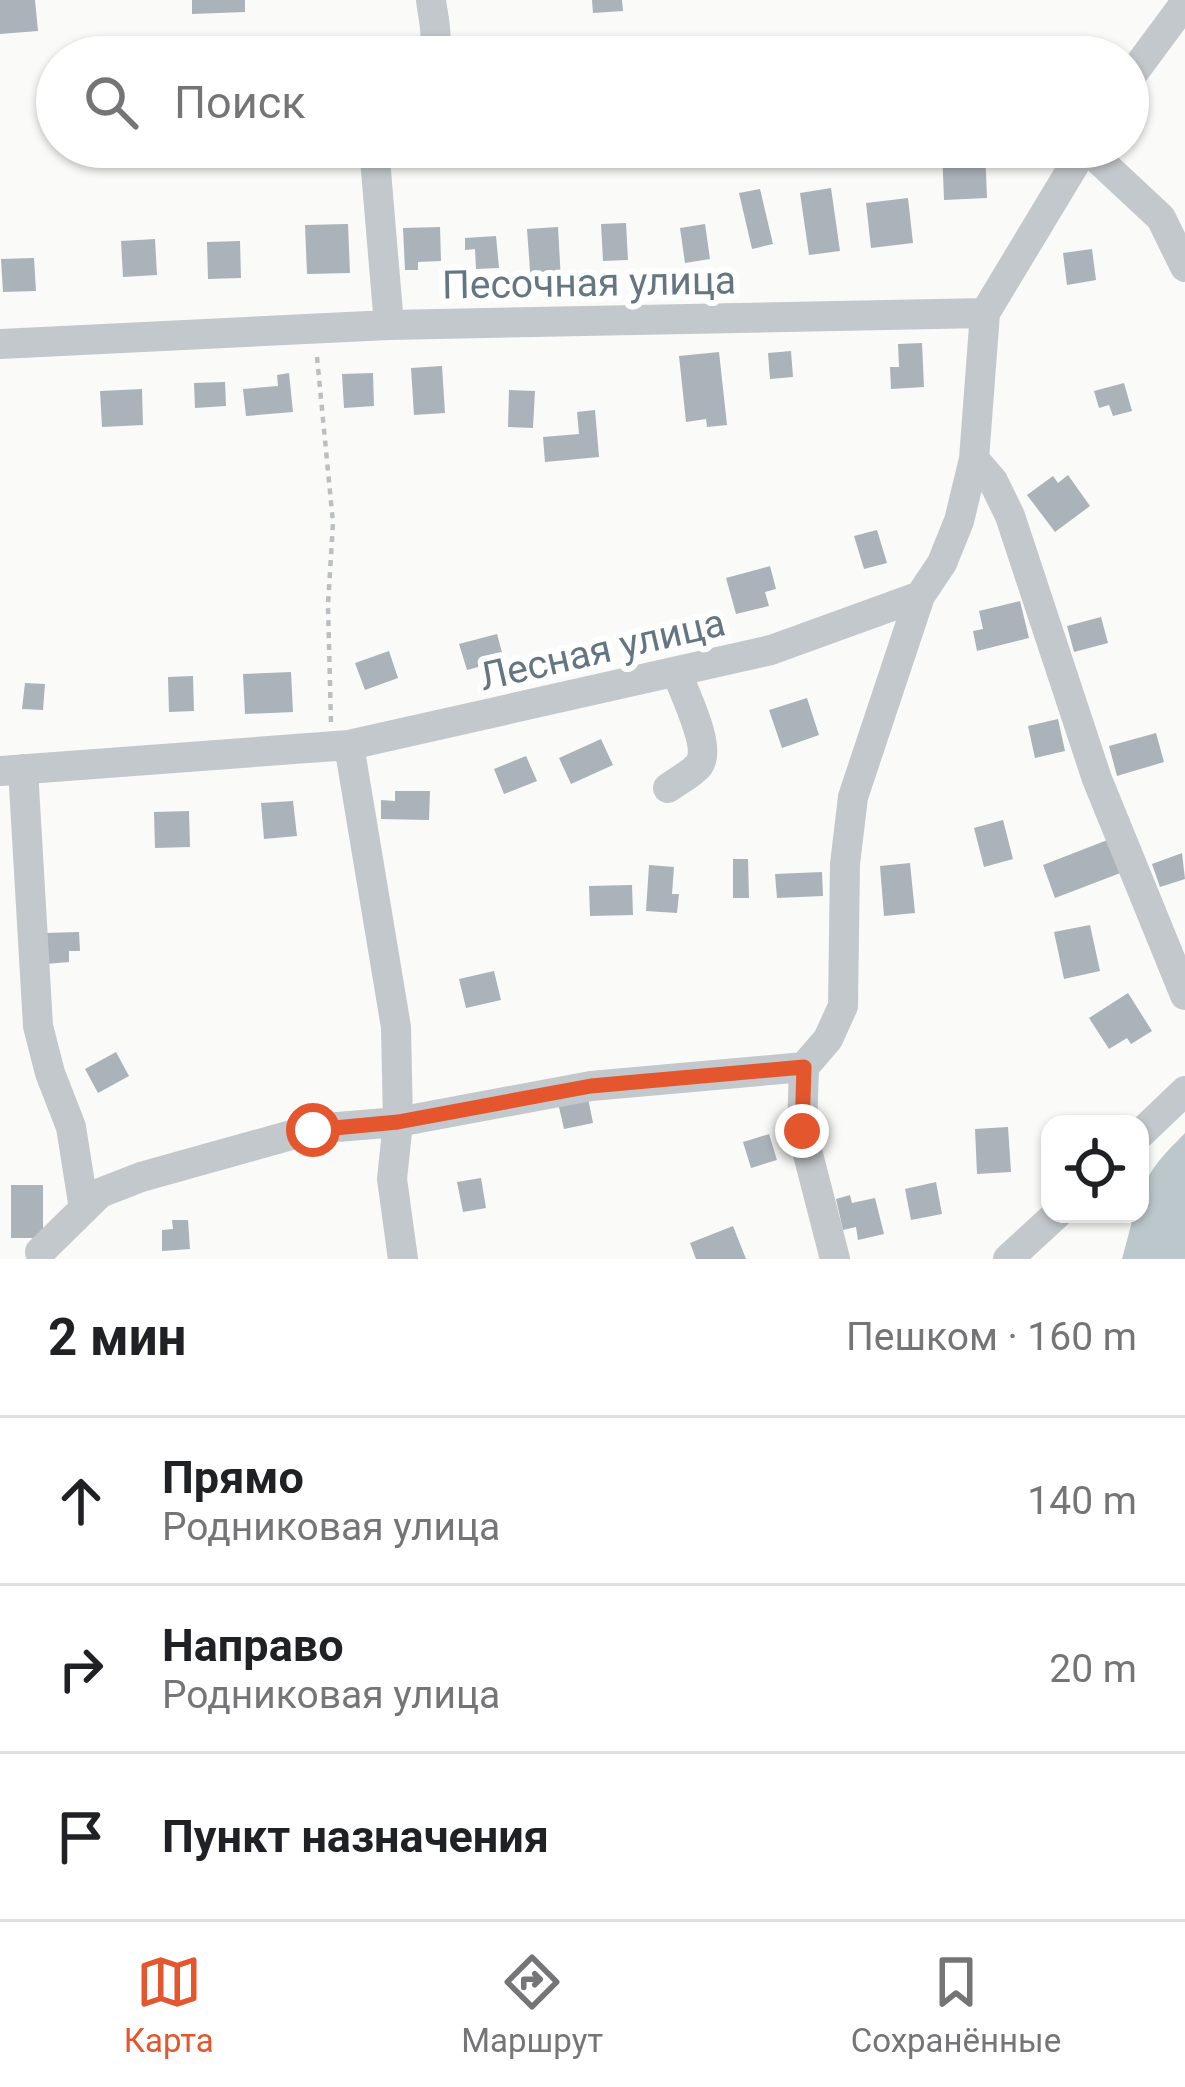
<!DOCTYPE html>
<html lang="ru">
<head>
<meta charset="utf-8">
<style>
  :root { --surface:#fff; --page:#f2f2f2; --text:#202124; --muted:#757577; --line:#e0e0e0; --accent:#e4572e }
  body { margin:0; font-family:Roboto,sans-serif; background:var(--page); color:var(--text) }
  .controls { position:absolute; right:36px; bottom:36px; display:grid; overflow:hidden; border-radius:24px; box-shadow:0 3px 9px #0004 }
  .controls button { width:108px; height:108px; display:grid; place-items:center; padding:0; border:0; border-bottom:3px solid var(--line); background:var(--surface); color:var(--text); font:60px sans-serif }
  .stop { position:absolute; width:36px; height:36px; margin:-27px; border:9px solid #e4572e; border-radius:50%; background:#fff }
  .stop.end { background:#e4572e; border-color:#fff; box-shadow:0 3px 12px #0008 }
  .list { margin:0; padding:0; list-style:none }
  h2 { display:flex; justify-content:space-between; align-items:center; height:156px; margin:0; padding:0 48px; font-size:51px }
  h2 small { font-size:39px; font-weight:400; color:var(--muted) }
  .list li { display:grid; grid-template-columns:78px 1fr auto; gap:36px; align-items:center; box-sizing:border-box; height:168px; padding:0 48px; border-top:3px solid var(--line) }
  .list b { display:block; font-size:45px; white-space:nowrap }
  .list p { margin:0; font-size:39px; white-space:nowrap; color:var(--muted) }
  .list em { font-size:39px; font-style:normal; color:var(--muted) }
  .icon { flex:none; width:66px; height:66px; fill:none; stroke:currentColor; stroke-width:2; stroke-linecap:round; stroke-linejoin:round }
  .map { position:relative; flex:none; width:1185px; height:1259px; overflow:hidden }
  .search { position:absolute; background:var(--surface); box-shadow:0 3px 9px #0004; left:36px; right:36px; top:36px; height:132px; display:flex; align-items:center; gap:30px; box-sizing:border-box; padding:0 42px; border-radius:66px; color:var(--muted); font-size:45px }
  .sheet { height:660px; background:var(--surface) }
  nav { display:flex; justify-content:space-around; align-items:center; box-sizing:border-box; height:168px; border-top:3px solid var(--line); background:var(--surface); font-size:33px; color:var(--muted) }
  nav a { display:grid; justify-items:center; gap:6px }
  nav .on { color:var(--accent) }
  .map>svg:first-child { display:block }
  .water { fill:#bbc7cb }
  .building { fill:#aab3b9 }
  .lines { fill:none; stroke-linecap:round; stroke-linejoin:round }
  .path { stroke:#bbbfc2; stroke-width:4.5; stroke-dasharray:6 6; stroke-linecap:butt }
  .minor { stroke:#c3c8cc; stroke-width:30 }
  .route { stroke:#e4572e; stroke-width:15 }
  .labels { text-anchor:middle; stroke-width:12; stroke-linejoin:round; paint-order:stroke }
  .street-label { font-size:39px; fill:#657683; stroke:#fff }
</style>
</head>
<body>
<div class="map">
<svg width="1185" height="1259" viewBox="0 0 1185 1259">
  <rect width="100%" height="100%" fill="#fafaf8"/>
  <path class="water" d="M1185,1133V1259H1122L1134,1214H1140C1140,1176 1160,1159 1185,1133Z"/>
  <path class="building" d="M0,0H35L38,31L0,34Z
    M192,0H245V12L192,14Z
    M592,0H622L623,11L593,13Z
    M942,147H985L987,198L944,200Z
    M990,147H1020V161H990Z
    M831,188L840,251L809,255L800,193Z
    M760,189L773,244L752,249L739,193Z
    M908,198L913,243L871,248L866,203Z
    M626,223L628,260L603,261L601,224Z
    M348,224L350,273L307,274L305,225Z
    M705,224L710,259L685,263L680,228Z
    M440,227L441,261L418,262V270H405L403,228Z
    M558,227L561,281L531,284L527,229Z
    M496,236L499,268L476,269L475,249L465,250V238Z
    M155,239L157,275L123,277L121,241Z
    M240,241L241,278L208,279L207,242Z
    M1092,249L1096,280L1067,285L1063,253Z
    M34,258L36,291L3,292L1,259Z
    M922,343L924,387L891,389L890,367H899L898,344Z
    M791,351L793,377L770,379L768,353Z
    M719,352L727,425L707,427L706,419L686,422L679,356Z
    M442,366L445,413L414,415L411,368Z
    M289,373L293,412L246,416L243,389L278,386L277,375Z
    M373,373L374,406L344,408L342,374Z
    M225,382L226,406L195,408L194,383Z
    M1124,383L1132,411L1113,416L1109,405L1099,408L1094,391Z
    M142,389L143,425L102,427L100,391Z
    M509,390L535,391L533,428L508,427Z
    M595,410L599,457L545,462L543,437L579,434L577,412Z
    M1068,475L1090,506L1055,532L1027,495L1053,476L1058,483Z
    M877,530L887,563L864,569L854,536Z
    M770,566L776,589L765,592L769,606L736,614L726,578Z
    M1020,601L1029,638L977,651L973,631L983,629L979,611Z
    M1101,617L1108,643L1074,652L1067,626Z
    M497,634L504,660L467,670L459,644Z
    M389,651L398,678L365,690L355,663Z
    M291,672L293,712L245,714L243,674Z
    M193,676L194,711L169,712L168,677Z
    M25,683L45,684L43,710L22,709Z
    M807,698L819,735L782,748L769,710Z
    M1058,719L1065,751L1035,758L1028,726Z
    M1156,733L1164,762L1117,776L1109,746Z
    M601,739L613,765L571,784L559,758Z
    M526,756L537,781L504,794L494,769Z
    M395,791H430L429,820L381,819V800L395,801Z
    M293,801L297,836L264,839L261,803Z
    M189,811L190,847L155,848L154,812Z
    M1003,820L1013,859L984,867L974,828Z
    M1110,839L1123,872L1055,898L1043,865Z
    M1182,853L1185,879L1160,887L1152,864Z
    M733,859H748L749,898H733Z
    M910,863L915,913L884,916L880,866Z
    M649,865L674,867L672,894H679L677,913L646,911Z
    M822,872L823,896L777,898L775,874Z
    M632,885L633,915L590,916L589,886Z
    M1090,925L1100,971L1064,979L1054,932Z
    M79,932L80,951H69V962L46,964L45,933Z
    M494,971L501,1000L466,1008L459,979Z
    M1128,993L1152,1031L1131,1044L1127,1038L1109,1049L1089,1018Z
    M116,1052L129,1076L98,1093L85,1069Z
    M586,1088L593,1123L564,1129L556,1094Z
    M1008,1127L1011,1172L977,1174L975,1129Z
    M769,1134L777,1160L751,1168L743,1142Z
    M481,1178L486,1208L463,1212L457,1182Z
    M936,1182L942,1214L911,1220L905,1189Z
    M11,1185H43V1238H11Z
    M850,1195L852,1203L875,1198L884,1234L858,1240L856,1227L843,1230L836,1199Z
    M172,1220H188L190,1249L162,1251V1230L173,1229Z
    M733,1226L746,1259H696L690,1243Z"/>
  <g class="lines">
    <path class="path" d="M317,357L333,523L328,605L331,722"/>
    <path class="minor" d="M429,57C441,41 433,19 431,0
      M1128,80L1185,3
      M374,147L389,325
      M1085,147L1161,218L1185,267
      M0,344L389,325L985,313
      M974,459L993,481L1010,516L1097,779L1185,995
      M349,745L396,1027L398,1122L392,1179L403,1259
      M23,769L38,1026L50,1073L71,1127L84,1209
      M0,771L349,745L771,650L920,596
      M668,788C677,781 692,774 699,765C712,747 684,693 677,673
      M1140,1134L1185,1091
      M40,1252L100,1193L141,1177L313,1129L398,1122L591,1086L804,1067
      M835,1259L802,1131L804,1067L828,1039L843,1006L845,864L853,797L920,596L942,563L959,521L974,459L985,313L1085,147
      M1008,1259L1057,1214"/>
  </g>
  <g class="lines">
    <path class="route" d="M313,1130L398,1122L591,1086L804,1067L802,1131"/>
  </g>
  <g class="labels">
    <g class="street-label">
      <text transform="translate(589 282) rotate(-1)" y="14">Песочная улица</text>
      <text transform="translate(602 649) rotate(-13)" y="14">Лесная улица</text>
    </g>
  </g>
</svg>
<div class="controls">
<button><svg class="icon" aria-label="locate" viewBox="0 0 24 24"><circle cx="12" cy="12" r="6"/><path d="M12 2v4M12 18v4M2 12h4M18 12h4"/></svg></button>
</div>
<div class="stop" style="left:313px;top:1130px"></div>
<div class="stop end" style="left:802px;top:1131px"></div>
<div class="search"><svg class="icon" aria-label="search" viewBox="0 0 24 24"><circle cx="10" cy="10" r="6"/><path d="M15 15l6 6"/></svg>Поиск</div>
</div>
<section class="sheet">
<h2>2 мин<small>Пешком · 160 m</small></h2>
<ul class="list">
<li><svg class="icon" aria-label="ahead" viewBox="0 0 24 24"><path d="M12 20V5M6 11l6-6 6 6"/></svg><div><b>Прямо</b><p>Родниковая улица</p></div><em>140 m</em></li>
<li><svg class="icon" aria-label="right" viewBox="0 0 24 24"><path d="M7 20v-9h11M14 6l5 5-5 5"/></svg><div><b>Направо</b><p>Родниковая улица</p></div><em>20 m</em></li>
<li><svg class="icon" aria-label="arrive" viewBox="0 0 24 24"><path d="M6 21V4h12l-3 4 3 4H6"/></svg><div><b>Пункт назначения</b></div></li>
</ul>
</section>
<nav>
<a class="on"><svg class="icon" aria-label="map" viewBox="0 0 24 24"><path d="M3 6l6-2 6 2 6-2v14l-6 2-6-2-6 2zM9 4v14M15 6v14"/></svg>Карта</a>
<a><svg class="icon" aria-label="directions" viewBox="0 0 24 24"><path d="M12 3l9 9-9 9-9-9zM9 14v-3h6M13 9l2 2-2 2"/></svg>Маршрут</a>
<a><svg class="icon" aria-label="saved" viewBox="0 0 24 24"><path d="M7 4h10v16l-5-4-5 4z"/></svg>Сохранённые</a>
</nav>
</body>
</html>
